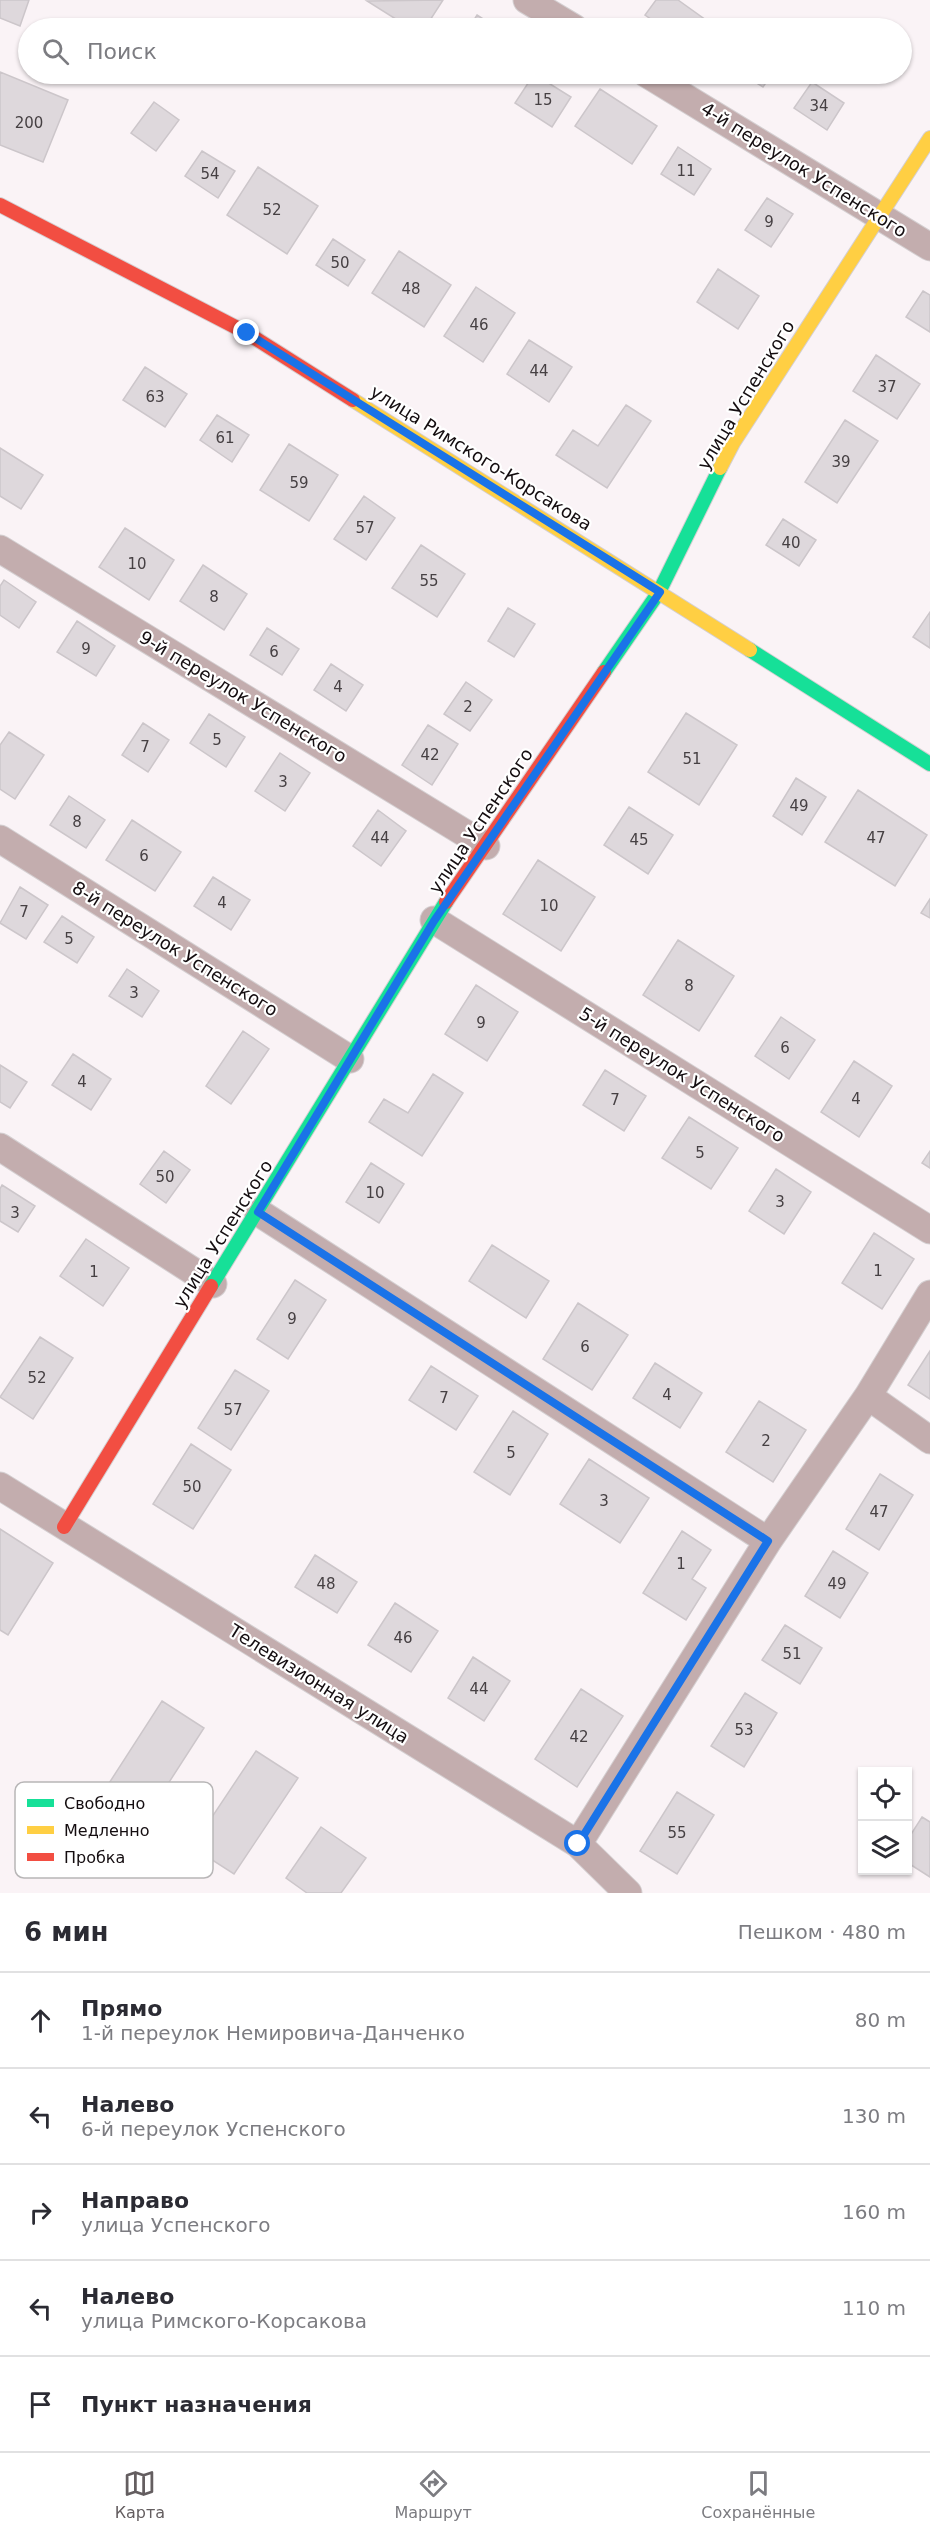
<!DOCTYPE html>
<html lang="ru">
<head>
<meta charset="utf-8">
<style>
  :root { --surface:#fff; --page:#f7f7f7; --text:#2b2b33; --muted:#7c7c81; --line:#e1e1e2; --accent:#645e60 }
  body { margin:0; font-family:"DejaVu Sans",sans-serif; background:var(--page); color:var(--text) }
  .controls { position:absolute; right:18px; bottom:18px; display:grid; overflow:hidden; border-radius:0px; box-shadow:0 2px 4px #0004 }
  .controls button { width:54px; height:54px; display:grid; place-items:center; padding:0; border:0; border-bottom:2px solid var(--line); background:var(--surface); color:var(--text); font:30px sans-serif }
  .stop { position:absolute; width:18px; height:18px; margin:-14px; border:4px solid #1a73e8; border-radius:50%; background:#fff }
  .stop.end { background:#1a73e8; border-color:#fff; box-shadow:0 2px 6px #0008 }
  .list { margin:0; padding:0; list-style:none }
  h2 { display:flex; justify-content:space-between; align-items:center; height:78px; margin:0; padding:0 24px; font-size:26px }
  h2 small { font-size:20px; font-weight:400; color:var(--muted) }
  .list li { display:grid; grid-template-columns:39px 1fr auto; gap:18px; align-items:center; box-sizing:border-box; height:96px; padding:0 24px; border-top:2px solid var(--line) }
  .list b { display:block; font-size:22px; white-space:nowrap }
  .list p { margin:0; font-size:20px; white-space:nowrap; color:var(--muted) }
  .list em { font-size:20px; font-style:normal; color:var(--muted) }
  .icon { flex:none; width:33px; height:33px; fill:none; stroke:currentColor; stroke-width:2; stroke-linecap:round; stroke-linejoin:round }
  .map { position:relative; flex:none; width:930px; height:1893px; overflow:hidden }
  .search { position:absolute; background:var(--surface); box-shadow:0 2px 4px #0004; left:18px; right:18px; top:18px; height:66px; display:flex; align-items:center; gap:15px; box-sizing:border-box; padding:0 21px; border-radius:33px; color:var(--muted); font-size:22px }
  .sheet { height:558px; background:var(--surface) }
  nav { display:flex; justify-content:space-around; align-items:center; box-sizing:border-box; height:84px; border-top:2px solid var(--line); background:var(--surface); font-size:16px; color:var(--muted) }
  nav a { display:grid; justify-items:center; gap:3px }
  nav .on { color:var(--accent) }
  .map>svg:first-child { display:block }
  .building { fill:#ded8dc; stroke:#ccc6ca; stroke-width:1.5 }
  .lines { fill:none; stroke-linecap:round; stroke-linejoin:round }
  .street-casing { stroke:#d4cfd1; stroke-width:29 }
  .fast-casing { stroke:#d4cfd1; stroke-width:16 }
  .slow-casing { stroke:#d4cfd1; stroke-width:16 }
  .jam-casing { stroke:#d4cfd1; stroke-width:16 }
  .street { stroke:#c3adae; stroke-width:27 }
  .fast { stroke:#16e098; stroke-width:14 }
  .slow { stroke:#ffcf43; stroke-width:14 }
  .jam { stroke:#f24e42; stroke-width:14 }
  .route { stroke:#1a73e8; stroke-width:8 }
  .labels { text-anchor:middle; stroke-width:4.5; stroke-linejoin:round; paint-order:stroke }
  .number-label { font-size:15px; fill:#464043 }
  .street-label { font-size:18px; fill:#140d10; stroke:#fff }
  .key { fill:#fff; stroke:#b8b6b7; stroke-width:1.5 }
  .key-label { font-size:16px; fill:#140d10 }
</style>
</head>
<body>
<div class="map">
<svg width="930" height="1893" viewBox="0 0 930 1893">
  <rect width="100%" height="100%" fill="#faf3f6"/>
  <path class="building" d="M0,0H29L20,26L0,18Z
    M443,0L425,28H410L367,1Z
    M656,0H678L710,23L706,28H664L645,15Z
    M477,15L497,28H469Z
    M0,72L68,100L43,162L0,145Z
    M534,74L571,97L552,127L515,103Z
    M742,74H772L763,87Z
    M812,82L844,103L827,130L794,108Z
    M600,89L657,126L632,164L575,126Z
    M154,102L179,120L156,151L131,133Z
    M678,147L711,169L694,195L661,174Z
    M202,151L235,171L218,198L185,176Z
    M258,167L318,206L287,254L227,215Z
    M767,198L793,214L771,247L745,230Z
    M333,239L365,260L348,286L316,265Z
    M399,251L451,285L424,327L372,293Z
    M718,269L759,296L738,329L697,302Z
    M476,287L515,313L483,362L444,336Z
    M923,291L930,295V332L906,317Z
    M529,340L572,367L549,402L507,374Z
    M876,355L920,384L897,419L853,391Z
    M145,367L187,394L165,427L123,400Z
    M626,405L651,421L607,488L556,455L573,430L598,446Z
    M217,415L249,435L232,462L200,440Z
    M845,420L878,441L837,503L805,482Z
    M289,444L338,475L309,521L260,490Z
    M0,448L43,475L21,509L0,496Z
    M364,496L395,518L366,560L334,539Z
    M783,519L816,540L799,566L766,545Z
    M125,528L174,560L149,600L99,567Z
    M421,545L465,574L437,617L392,588Z
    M203,565L247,594L224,630L180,601Z
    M4,580L36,602L19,628L0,615V586Z
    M508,608L535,624L514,657L488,641Z
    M930,612V648L913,637Z
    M77,621L115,646L96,676L57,652Z
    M267,628L299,649L282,675L250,655Z
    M331,664L363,685L346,711L314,690Z
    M466,682L492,700L470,731L444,714Z
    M686,713L737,745L699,805L648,772Z
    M209,714L245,737L226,767L190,743Z
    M143,723L169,740L148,772L122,755Z
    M428,725L458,744L432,785L402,765Z
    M9,732L44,755L15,799L0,789V745Z
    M280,753L310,773L285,811L255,791Z
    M796,778L826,797L802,835L773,816Z
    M858,790L927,835L895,886L825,842Z
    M69,796L105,820L86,848L50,825Z
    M629,807L673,835L648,874L604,845Z
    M378,810L406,831L381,866L353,846Z
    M132,820L181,852L155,891L106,860Z
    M538,860L595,897L561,951L503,914Z
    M213,877L250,900L231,930L194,906Z
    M20,887L48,905L26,939L0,923Z
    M930,899V918L921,913Z
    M62,916L94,937L77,963L44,942Z
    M678,940L734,976L699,1031L643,995Z
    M127,969L159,991L142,1017L109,996Z
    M476,985L518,1012L487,1061L445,1034Z
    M781,1017L815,1040L789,1079L755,1056Z
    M243,1031L269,1049L231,1104L206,1086Z
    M73,1054L111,1079L91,1110L52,1085Z
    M854,1061L892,1086L859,1137L821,1112Z
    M0,1065L27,1082L10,1108L0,1102Z
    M605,1070L646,1096L624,1131L583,1105Z
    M433,1074L463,1093L422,1156L369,1122L384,1099L408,1113Z
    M689,1117L738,1148L711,1189L662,1158Z
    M164,1151L190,1170L166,1203L140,1184Z
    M930,1151V1168L922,1163Z
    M371,1163L404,1184L379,1223L346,1202Z
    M776,1169L811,1192L784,1234L749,1211Z
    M2,1185L35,1206L18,1232L0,1221V1189Z
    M874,1233L914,1259L882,1309L842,1283Z
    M86,1239L129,1268L103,1306L60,1276Z
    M492,1245L549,1281L526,1318L469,1281Z
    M295,1280L326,1300L288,1359L257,1339Z
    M578,1303L628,1335L592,1390L543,1359Z
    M40,1337L73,1358L33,1419L0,1397Z
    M930,1351V1399L908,1385Z
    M655,1363L702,1393L680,1428L633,1398Z
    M431,1366L478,1396L456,1430L409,1400Z
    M235,1370L269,1391L231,1450L198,1428Z
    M759,1401L806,1430L773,1482L726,1452Z
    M513,1411L548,1434L510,1495L474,1472Z
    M191,1444L231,1470L193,1529L153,1504Z
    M589,1459L649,1498L620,1543L560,1504Z
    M880,1474L913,1495L879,1550L846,1529Z
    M0,1529L53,1563L8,1635L0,1630Z
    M682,1531L711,1550L692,1579L706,1588L686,1620L643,1593Z
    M833,1551L868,1573L840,1618L805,1596Z
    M315,1555L357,1582L337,1613L295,1587Z
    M395,1603L438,1631L411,1672L368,1645Z
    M785,1625L822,1648L800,1684L762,1660Z
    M473,1657L510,1681L484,1721L448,1698Z
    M581,1689L623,1716L577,1787L535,1759Z
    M745,1693L777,1713L744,1767L711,1746Z
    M162,1701L204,1728L146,1818L104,1791Z
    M256,1751L298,1778L234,1874L192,1847Z
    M677,1792L714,1815L677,1874L640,1851Z
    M922,1817L930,1822V1877L908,1863V1839Z
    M321,1827L366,1858L341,1893H307L286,1878Z"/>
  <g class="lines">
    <defs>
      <path id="street" d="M527,0L574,28
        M647,74L930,247
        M0,549L486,846
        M0,839L350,1059
        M434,920L930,1230
        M0,1147L213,1284
        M258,1212L768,1541
        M868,1396L930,1440
        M0,1486L578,1844L628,1893
        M578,1844L768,1541L868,1396L930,1294"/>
      <path id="fast" d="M750,650L930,764
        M604,672L659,592L720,468
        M211,1286L446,902"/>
      <path id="slow" d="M353,400L750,650
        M720,468L733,443L930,138"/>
      <path id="jam" d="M0,205L247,333L353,400
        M446,902L604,672
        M64,1527L211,1286"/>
    </defs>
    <use href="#street" class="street-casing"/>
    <use href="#fast" class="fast-casing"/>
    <use href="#slow" class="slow-casing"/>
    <use href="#jam" class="jam-casing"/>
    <use href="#street" class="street"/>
    <use href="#fast" class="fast"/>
    <use href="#slow" class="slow"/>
    <use href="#jam" class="jam"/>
  </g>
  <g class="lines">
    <path class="route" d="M247,333L660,592L434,921L258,1212L768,1541L578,1844"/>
  </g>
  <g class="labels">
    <g class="number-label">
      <text x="543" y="105">15</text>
      <text x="819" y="111">34</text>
      <text x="29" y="128">200</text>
      <text x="686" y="176">11</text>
      <text x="210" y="179">54</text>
      <text x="272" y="215">52</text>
      <text x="769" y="227">9</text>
      <text x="340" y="268">50</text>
      <text x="411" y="294">48</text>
      <text x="479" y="330">46</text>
      <text x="539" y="376">44</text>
      <text x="887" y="392">37</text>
      <text x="155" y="402">63</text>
      <text x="225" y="443">61</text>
      <text x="841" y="467">39</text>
      <text x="299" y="488">59</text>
      <text x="365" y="533">57</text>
      <text x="791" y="548">40</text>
      <text x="137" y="569">10</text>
      <text x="429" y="586">55</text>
      <text x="214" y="602">8</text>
      <text x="86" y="654">9</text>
      <text x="274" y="657">6</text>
      <text x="338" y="692">4</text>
      <text x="468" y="712">2</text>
      <text x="217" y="745">5</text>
      <text x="145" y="752">7</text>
      <text x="430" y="760">42</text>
      <text x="692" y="764">51</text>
      <text x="283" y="787">3</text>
      <text x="799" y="811">49</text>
      <text x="77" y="827">8</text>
      <text x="380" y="843">44</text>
      <text x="876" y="843">47</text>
      <text x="639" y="845">45</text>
      <text x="144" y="861">6</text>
      <text x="222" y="908">4</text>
      <text x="549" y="911">10</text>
      <text x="24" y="917">7</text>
      <text x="69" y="944">5</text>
      <text x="689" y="991">8</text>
      <text x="134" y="998">3</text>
      <text x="481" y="1028">9</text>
      <text x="785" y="1053">6</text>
      <text x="82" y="1087">4</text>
      <text x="856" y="1104">4</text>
      <text x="615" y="1105">7</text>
      <text x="700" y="1158">5</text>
      <text x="165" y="1182">50</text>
      <text x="375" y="1198">10</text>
      <text x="780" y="1207">3</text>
      <text x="15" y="1218">3</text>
      <text x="878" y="1276">1</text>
      <text x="94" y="1277">1</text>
      <text x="292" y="1324">9</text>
      <text x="585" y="1352">6</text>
      <text x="37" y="1383">52</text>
      <text x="667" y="1400">4</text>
      <text x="444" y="1403">7</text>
      <text x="233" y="1415">57</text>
      <text x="766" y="1446">2</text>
      <text x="511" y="1458">5</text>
      <text x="192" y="1492">50</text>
      <text x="604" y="1506">3</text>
      <text x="879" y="1517">47</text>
      <text x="681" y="1569">1</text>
      <text x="326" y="1589">48</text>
      <text x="837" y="1589">49</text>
      <text x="403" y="1643">46</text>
      <text x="792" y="1659">51</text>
      <text x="479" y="1694">44</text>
      <text x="744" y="1735">53</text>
      <text x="579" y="1742">42</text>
      <text x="677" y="1838">55</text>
    </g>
    <g class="street-label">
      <text transform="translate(804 170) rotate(32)" y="6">4-й переулок Успенского</text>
      <text transform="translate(746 395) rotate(-59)" y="6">улица Успенского</text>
      <text transform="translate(481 458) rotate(32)" y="6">улица Римского-Корсакова</text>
      <text transform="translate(243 697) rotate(31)" y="6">9-й переулок Успенского</text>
      <text transform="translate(481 821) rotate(-56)" y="6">улица Успенского</text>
      <text transform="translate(175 949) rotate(32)" y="6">8-й переулок Успенского</text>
      <text transform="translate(682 1075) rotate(32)" y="6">5-й переулок Успенского</text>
      <text transform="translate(223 1234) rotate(-58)" y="6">улица Успенского</text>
      <text transform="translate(319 1684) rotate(32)" y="6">Телевизионная улица</text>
    </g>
  </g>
  <rect x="15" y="1782" width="198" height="96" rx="9" class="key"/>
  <rect x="27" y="1799" width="27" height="8" fill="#16e098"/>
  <rect x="27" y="1826" width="27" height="8" fill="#ffcf43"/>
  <rect x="27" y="1853" width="27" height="8" fill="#f24e42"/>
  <g class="key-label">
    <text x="64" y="1809">Свободно</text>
    <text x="64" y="1836">Медленно</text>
    <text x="64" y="1863">Пробка</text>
  </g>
</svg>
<div class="controls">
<button><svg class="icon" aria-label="locate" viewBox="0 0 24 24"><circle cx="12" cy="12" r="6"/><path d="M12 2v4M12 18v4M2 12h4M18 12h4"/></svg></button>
<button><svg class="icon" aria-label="layers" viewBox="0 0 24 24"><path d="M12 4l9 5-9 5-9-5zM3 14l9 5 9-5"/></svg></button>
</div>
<div class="stop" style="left:578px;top:1844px"></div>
<div class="stop end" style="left:247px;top:333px"></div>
<div class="search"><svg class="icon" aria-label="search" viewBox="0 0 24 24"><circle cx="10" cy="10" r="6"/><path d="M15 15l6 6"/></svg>Поиск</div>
</div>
<section class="sheet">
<h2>6 мин<small>Пешком · 480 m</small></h2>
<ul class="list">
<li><svg class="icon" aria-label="ahead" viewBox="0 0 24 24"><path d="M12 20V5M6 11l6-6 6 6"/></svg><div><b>Прямо</b><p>1-й переулок Немировича-Данченко</p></div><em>80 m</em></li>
<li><svg class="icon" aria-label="left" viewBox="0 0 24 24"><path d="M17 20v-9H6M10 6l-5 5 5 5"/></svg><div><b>Налево</b><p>6-й переулок Успенского</p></div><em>130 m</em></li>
<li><svg class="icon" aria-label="right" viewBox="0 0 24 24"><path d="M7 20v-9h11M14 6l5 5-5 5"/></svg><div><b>Направо</b><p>улица Успенского</p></div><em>160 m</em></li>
<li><svg class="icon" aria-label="left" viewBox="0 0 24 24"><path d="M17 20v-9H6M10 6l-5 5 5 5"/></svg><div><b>Налево</b><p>улица Римского-Корсакова</p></div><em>110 m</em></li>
<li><svg class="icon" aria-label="arrive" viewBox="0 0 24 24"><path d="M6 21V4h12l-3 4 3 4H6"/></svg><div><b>Пункт назначения</b></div></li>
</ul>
</section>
<nav>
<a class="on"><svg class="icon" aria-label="map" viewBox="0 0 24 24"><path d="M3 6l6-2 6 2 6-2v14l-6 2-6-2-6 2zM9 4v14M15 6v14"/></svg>Карта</a>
<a><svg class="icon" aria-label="directions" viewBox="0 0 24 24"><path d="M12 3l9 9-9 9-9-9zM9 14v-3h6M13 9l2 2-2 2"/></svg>Маршрут</a>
<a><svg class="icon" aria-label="saved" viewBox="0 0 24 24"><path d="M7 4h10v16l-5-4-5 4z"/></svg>Сохранённые</a>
</nav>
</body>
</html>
